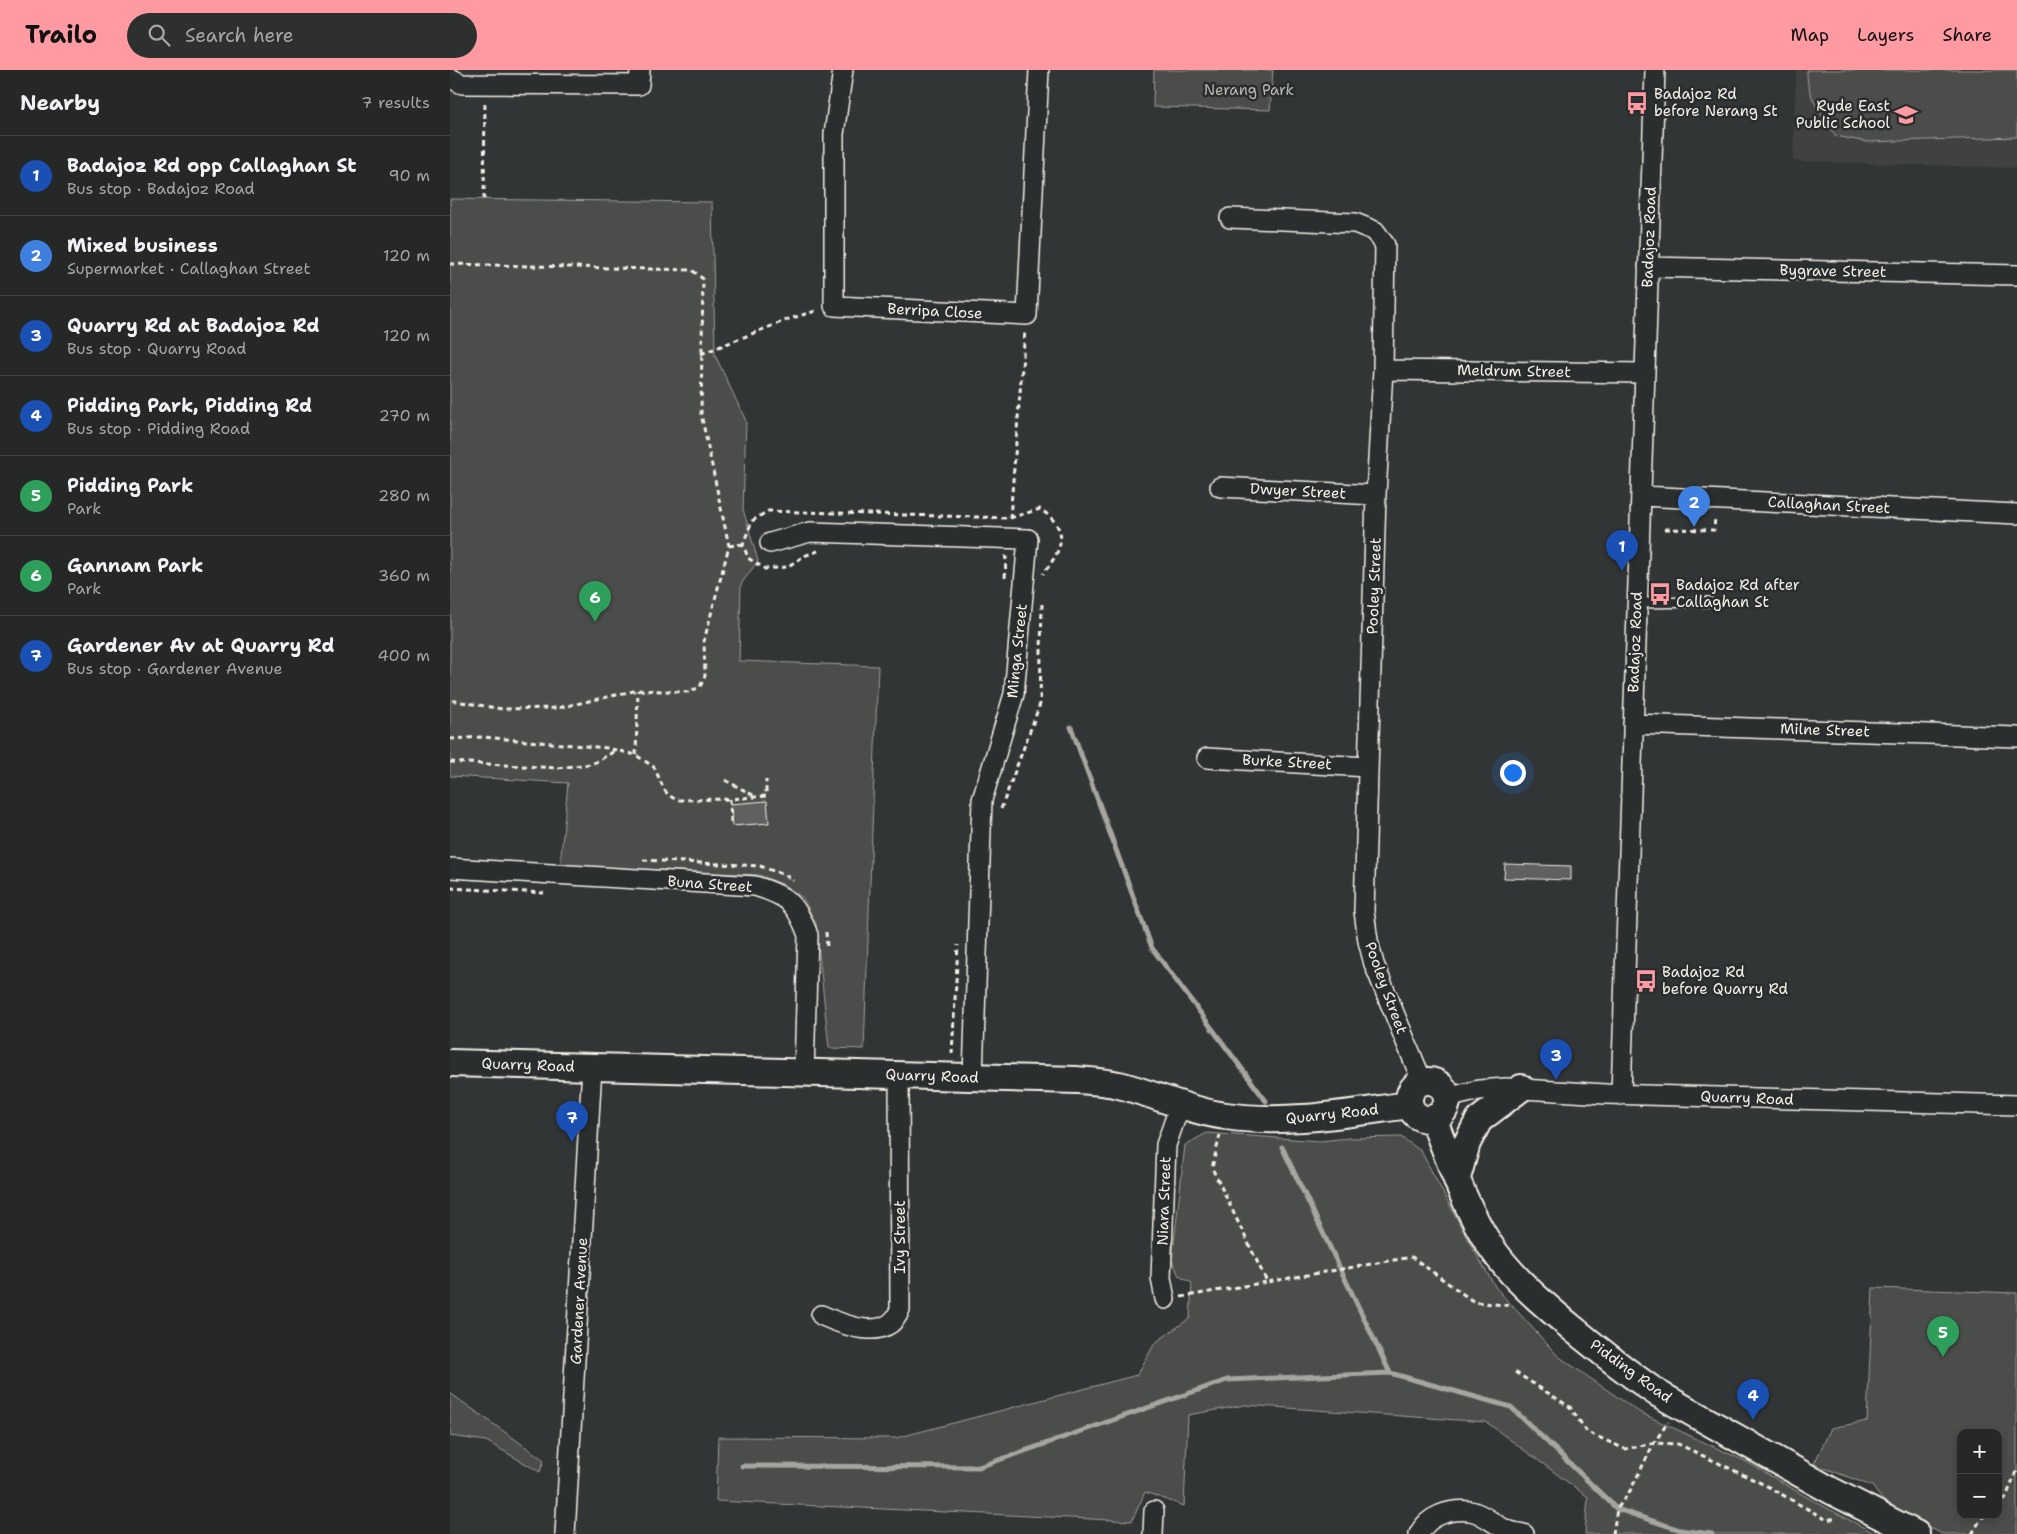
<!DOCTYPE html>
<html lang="en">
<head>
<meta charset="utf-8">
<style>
  :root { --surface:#262828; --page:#2e3030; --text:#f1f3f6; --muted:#a4a6a8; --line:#424445; --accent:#ff9aa2 }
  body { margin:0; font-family:"Shantell Sans",sans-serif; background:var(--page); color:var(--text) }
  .controls { position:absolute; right:15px; bottom:15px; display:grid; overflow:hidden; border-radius:10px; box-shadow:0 2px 8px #0003 }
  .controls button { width:45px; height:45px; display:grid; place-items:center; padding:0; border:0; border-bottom:1px solid var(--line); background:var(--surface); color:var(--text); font:25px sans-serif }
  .you { position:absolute; left:1062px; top:702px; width:18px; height:18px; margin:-12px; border:4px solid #fff; border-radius:50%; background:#1a73e8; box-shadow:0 0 0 8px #1a73e833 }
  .badge { display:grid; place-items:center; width:32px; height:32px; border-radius:50%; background:var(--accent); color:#fff; font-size:16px; font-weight:700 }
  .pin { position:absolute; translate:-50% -41px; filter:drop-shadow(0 1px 2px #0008) }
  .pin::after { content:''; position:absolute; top:26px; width:18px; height:15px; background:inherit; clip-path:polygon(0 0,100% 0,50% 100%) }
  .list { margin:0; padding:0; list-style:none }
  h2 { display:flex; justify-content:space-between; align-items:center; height:65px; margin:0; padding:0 20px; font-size:21px }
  h2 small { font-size:16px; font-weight:400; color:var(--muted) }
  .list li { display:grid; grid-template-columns:32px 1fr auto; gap:15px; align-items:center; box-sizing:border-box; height:80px; padding:0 20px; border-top:1px solid var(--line) }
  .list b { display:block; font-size:19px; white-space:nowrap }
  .list p { margin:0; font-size:16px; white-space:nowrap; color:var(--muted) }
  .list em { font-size:16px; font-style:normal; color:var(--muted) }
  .icon { flex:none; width:28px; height:28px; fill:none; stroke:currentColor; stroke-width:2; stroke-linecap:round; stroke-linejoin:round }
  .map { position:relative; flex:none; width:1567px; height:1464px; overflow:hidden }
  header { display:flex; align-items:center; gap:30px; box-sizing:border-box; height:70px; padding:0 25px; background:var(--accent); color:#111 }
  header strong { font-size:24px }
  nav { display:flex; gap:28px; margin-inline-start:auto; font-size:18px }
  .search { width:350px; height:45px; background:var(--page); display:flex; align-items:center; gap:12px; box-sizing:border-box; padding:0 18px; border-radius:28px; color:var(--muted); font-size:19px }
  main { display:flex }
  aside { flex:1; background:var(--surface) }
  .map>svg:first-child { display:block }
  .built { fill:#404242 }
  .green { fill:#4b4d4c; stroke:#a09f9a; fill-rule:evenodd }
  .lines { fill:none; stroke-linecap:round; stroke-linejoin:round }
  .stream { stroke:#a6a5a0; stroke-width:5 }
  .building { fill:#5f605f; stroke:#f4f1e8 }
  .lane-casing { stroke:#f4f1e8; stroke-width:12 }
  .street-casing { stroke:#f4f1e8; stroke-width:22 }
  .secondary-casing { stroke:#f4f1e8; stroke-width:30 }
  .path { stroke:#f4f1e8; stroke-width:3; stroke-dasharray:5 4; stroke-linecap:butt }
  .lane { stroke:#2a2d2e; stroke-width:9 }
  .street { stroke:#2a2d2e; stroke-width:19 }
  .secondary { stroke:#2a2d2e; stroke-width:26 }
  .labels { text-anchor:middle; stroke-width:5; stroke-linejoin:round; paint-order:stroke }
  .park-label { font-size:15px; fill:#b9b8b1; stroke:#2a2d2e }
  .poi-label { font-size:15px; fill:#f4f1e8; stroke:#2a2d2e; text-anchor:start }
  .street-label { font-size:15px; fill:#f4f1e8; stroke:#2a2d2e }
</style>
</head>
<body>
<header>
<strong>Trailo</strong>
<div class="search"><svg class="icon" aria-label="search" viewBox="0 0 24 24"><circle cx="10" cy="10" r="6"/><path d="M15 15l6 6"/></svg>Search here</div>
<nav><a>Map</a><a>Layers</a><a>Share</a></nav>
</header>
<main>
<aside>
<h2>Nearby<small>7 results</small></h2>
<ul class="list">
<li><span class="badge" style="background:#1a4fb4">1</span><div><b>Badajoz Rd opp Callaghan St</b><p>Bus stop · Badajoz Road</p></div><em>90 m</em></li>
<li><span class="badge" style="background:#3f7fe0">2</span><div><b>Mixed business</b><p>Supermarket · Callaghan Street</p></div><em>120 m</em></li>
<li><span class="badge" style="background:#1a4fb4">3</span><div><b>Quarry Rd at Badajoz Rd</b><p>Bus stop · Quarry Road</p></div><em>120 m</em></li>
<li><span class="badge" style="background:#1a4fb4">4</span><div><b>Pidding Park, Pidding Rd</b><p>Bus stop · Pidding Road</p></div><em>270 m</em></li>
<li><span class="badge" style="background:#2e9e5b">5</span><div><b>Pidding Park</b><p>Park</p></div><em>280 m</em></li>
<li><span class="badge" style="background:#2e9e5b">6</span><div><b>Gannam Park</b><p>Park</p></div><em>360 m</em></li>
<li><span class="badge" style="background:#1a4fb4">7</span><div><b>Gardener Av at Quarry Rd</b><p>Bus stop · Gardener Avenue</p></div><em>400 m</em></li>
</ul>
</aside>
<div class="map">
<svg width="1567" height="1464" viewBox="0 0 1567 1464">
  <rect width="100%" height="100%" fill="#323535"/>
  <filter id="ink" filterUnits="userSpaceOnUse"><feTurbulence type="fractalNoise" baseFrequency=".02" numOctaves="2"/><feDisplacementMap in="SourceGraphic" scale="10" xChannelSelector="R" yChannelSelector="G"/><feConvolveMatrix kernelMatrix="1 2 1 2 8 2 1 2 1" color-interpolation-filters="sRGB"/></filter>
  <g filter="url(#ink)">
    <path class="built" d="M1346,0H1567V98L1343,91Z"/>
    <path class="green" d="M704,0H823L820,40L703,37Z
      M1357,0H1567V67L1417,72L1386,66C1372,46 1356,26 1357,0Z
      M0,129L262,132L265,285L296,351L293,439L308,491L291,514L289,591L428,596L414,979L379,978L366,854L353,828L332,814L309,805L110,795L118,713L0,706Z
      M757,1063L870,1071L899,1068L951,1067L971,1081L1017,1168L1046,1218L1108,1286L1189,1342L1297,1392L1360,1429L1426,1464H1135L1138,1427L1036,1352L795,1335L738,1345L734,1436L695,1422L682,1451L266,1431L268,1367L446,1368L687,1305L705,1273L740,1248L742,1213L729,1206L722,1190L735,1075Z
      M1423,1218L1567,1223V1464H1492L1434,1432L1422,1416L1364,1394L1381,1358L1417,1351ZM1511,1363H1548V1445H1511Z
      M0,1323L94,1390L90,1402L36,1371L0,1366Z"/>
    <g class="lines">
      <path class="stream" d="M621,657L702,878L816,1031
        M832,1077L940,1303
        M292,1396L529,1397L777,1310L940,1303L1061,1337L1167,1439L1230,1460L1262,1464"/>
    </g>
    <path class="building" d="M317,731L319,753L282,756L281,734Z
      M1055,794L1121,796V810L1054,808Z"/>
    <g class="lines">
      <defs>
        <path id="lane" d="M1187,533L1259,532"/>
        <path id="street" d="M393,0L384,64V236L577,245L589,0
          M0,8L12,14L189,15L190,0
          M780,148L905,153L925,161L935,175L933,300L926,425L914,841L918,871L924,894L972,1011
          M1198,197L1567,205
          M933,300L1194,303
          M770,417L926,425
          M1191,426L1567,444
          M320,473L360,462L578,469L564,624L532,730L523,1007
          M1183,654L1567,667
          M757,688L918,697
          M0,798L305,816C338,826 346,833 358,865L354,1003
          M1171,1025L1205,0
          M997,1028L1029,1020L1056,1018L1156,1024L1567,1035
          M715,1229L711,1208L716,1075L730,1035
          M371,1245C395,1256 439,1273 450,1239L449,1004
          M115,1464L142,997
          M703,1464L704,1441
          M969,1464C978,1445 1000,1439 1020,1441C1033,1443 1043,1454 1055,1459C1060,1462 1068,1463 1074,1464"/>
        <path id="secondary" d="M0,993L627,1010C641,1011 656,1012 669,1015C705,1024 739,1041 776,1046C837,1055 898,1043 959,1035
          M959 1030a19 19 0 1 1 38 0a19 19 0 1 1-38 0Z
          M983,1048C1000,1090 1014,1136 1039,1174C1061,1207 1092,1233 1122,1258C1150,1281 1178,1303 1207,1323L1380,1420L1466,1464
          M1007,1108L1017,1073L1029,1050L1071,1018"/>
      </defs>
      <use href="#lane" class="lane-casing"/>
      <use href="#street" class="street-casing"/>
      <use href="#secondary" class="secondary-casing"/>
      <path class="path" d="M34,129L35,30
        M0,194L242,200L253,209L251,344L279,476L254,571L255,606L250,617L238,622L188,620L108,638L52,639L0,630
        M251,284L339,249L369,240
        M560,448L575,260
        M1215,459L1264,460L1265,447
        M279,476L293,474
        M368,481L354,486L337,497L315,499L298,488L293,474L302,451L318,441L560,448L590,439C621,460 613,478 593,504
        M554,487H556L555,509
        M0,669L33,667L157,678L186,685L204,697L214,719L218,725L227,730L280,729
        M186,685L188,620
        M0,692L107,698L142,694L165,681
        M275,710L305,726
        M551,739L590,634L592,532
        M281,752L280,729L316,726V710
        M193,790L310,796L337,806L343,811
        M0,818L94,823
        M376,862L377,878
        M502,984L508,875
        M770,1065L762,1098L817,1212L962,1187L1024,1232L1063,1236
        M731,1227L817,1212
        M1065,1302L1120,1337L1137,1362L1175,1379L1204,1373L1228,1374L1315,1415L1377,1450L1386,1448
        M1548,1437L1553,1434L1567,1401
        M1163,1464L1167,1439L1180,1421L1204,1373L1218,1352
        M1522,1464L1531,1449L1536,1445"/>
      <use href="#lane" class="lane"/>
      <use href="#street" class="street"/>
      <use href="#secondary" class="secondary"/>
    </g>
  </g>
  <defs>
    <symbol id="bus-bare" viewBox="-9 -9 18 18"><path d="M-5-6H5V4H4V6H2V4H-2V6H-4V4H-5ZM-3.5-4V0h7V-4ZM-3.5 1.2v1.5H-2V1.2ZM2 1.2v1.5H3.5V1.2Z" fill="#ff9aa2" stroke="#2a2d2e" stroke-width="2.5" paint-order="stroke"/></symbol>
    <symbol id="school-bare" viewBox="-9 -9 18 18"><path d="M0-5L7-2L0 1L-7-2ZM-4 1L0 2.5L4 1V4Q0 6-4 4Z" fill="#ff9aa2" stroke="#2a2d2e" stroke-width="2.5" paint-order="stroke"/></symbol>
  </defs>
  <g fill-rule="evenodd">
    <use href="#bus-bare" x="1171" y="17" width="32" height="32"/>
    <use href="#school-bare" x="1440" y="29" width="32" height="32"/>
    <use href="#bus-bare" x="1194" y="508" width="32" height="32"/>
    <use href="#bus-bare" x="1180" y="895" width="32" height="32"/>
  </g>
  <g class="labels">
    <g class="park-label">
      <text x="799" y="25">Nerang Park</text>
    </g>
    <g class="poi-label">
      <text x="1204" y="29">Badajoz Rd<tspan x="1204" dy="17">before Nerang St</tspan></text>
      <text x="1440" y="41" text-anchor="end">Ryde East<tspan x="1440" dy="17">Public School</tspan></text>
      <text x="1226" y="520">Badajoz Rd after<tspan x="1226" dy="17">Callaghan St</tspan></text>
      <text x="1212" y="907">Badajoz Rd<tspan x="1212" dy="17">before Quarry Rd</tspan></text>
    </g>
    <g class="street-label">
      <text transform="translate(1199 167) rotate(-88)" y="5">Badajoz Road</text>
      <text transform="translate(1383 201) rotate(1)" y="5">Bygrave Street</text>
      <text transform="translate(485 241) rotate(3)" y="5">Berripa Close</text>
      <text transform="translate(1064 301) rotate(1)" y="5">Meldrum Street</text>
      <text transform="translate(848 421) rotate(3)" y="5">Dwyer Street</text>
      <text transform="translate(1379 435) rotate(3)" y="5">Callaghan Street</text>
      <text transform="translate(924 516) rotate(-88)" y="5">Pooley Street</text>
      <text transform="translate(1185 572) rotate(-88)" y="5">Badajoz Road</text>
      <text transform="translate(567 581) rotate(-84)" y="5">Minga Street</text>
      <text transform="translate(1375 660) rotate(2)" y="5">Milne Street</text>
      <text transform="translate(837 692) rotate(3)" y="5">Burke Street</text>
      <text transform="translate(260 814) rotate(4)" y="5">Buna Street</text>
      <text transform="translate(936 918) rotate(70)" y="5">Pooley Street</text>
      <text transform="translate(78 995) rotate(2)" y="5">Quarry Road</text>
      <text transform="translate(482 1006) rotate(2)" y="5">Quarry Road</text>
      <text transform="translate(1297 1028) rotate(2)" y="5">Quarry Road</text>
      <text transform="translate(882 1044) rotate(-6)" y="5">Quarry Road</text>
      <text transform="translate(714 1131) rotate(-88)" y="5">Niara Street</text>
      <text transform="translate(450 1167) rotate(-90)" y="5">Ivy Street</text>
      <text transform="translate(129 1231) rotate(-87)" y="5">Gardener Avenue</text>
      <text transform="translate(1181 1301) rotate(36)" y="5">Pidding Road</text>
    </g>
  </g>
</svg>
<div class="controls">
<button>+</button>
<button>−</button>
</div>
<div class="you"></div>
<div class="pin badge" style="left:1172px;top:501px;background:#1a4fb4">1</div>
<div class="pin badge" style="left:1244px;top:457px;background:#3f7fe0">2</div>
<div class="pin badge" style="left:1106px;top:1010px;background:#1a4fb4">3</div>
<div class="pin badge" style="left:1303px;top:1350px;background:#1a4fb4">4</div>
<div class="pin badge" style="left:1493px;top:1287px;background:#2e9e5b">5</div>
<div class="pin badge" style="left:145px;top:552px;background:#2e9e5b">6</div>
<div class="pin badge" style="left:122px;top:1072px;background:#1a4fb4">7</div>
</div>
</main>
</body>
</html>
